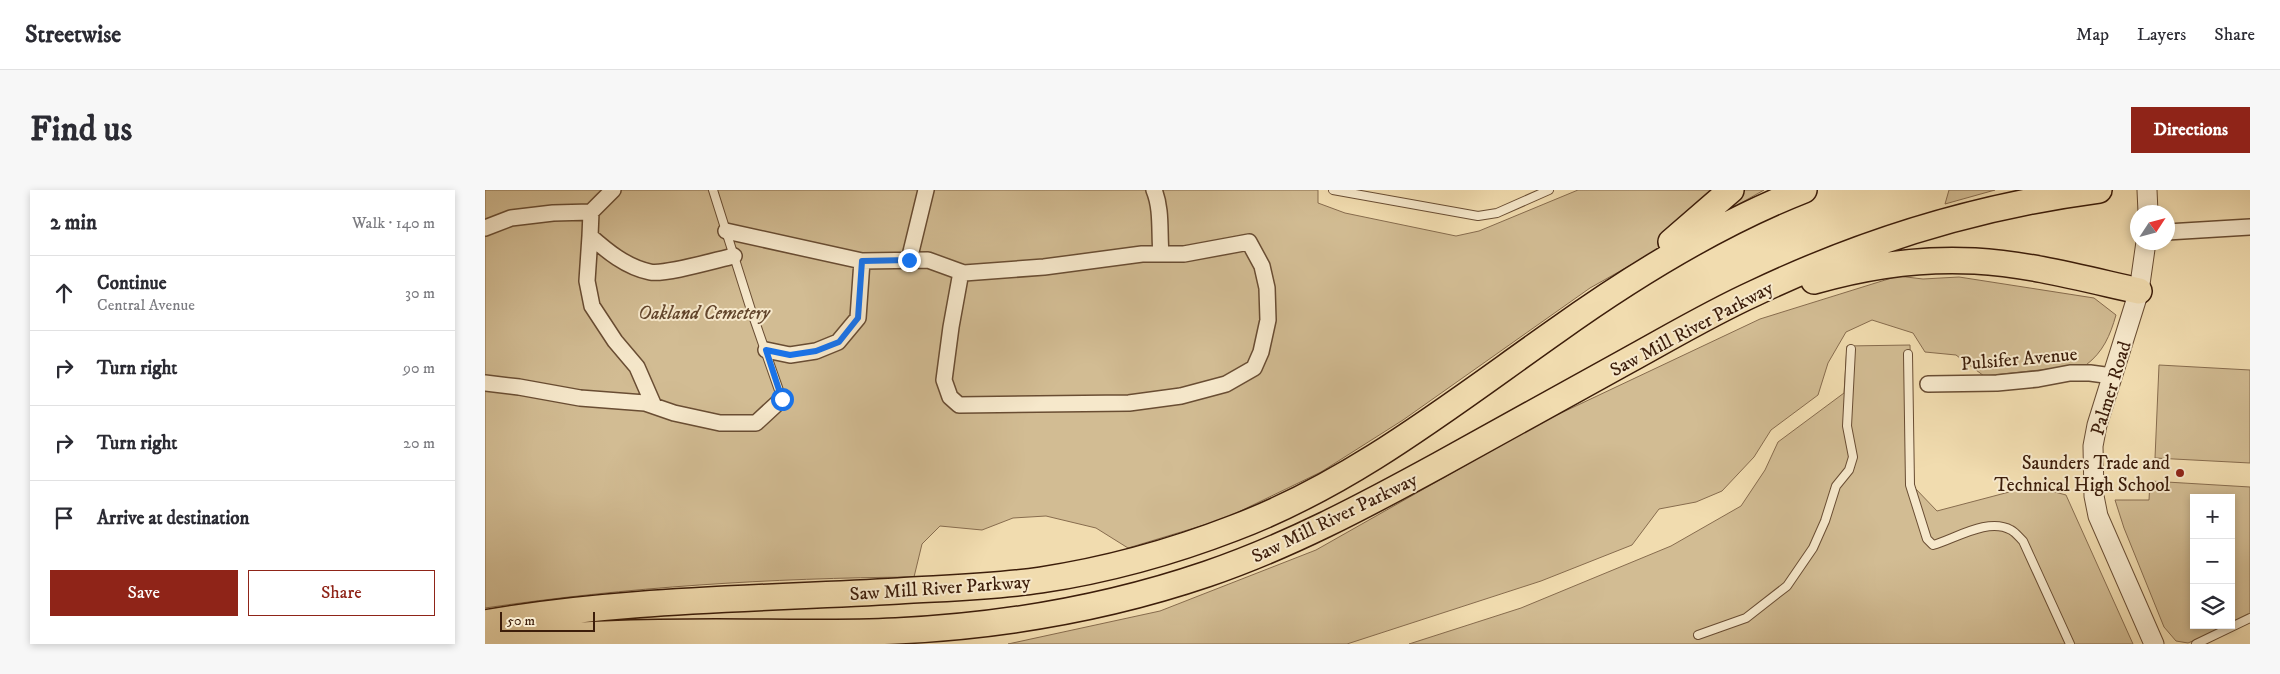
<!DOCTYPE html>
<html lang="en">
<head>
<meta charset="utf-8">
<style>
  :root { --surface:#fff; --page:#f7f7f7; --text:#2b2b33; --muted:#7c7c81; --line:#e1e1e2; --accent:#8f2418 }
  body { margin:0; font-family:"IM FELL DW Pica",serif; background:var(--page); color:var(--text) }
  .controls { position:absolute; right:15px; bottom:15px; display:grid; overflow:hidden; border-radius:0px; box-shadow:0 2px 8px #0003 }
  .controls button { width:45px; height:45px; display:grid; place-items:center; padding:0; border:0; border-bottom:1px solid var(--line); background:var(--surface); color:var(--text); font:25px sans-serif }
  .compass { position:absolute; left:1645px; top:15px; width:45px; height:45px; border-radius:50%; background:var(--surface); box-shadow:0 2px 8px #0003; rotate:54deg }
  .scale { position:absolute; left:15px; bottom:12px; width:95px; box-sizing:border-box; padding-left:5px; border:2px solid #3c1d0a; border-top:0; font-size:14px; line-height:18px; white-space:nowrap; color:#3c1d0a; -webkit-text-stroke:4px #f6e8cb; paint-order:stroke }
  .stop { position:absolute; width:15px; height:15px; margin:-11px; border:4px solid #1a73e8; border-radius:50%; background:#fff }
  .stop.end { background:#1a73e8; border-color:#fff; box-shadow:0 1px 5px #0008 }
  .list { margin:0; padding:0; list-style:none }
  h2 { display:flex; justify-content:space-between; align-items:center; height:65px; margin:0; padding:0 20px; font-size:21px }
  h2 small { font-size:16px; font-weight:400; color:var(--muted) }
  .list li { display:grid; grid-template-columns:32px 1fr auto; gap:15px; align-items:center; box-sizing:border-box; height:75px; padding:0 20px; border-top:1px solid var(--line) }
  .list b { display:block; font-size:19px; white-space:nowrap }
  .list p { margin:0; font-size:16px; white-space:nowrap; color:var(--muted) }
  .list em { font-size:16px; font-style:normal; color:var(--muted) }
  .actions { display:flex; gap:10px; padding:15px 20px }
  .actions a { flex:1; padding:11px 0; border:1px solid var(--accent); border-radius:0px; text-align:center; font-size:18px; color:var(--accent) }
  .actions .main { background:var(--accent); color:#fff }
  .icon { flex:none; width:28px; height:28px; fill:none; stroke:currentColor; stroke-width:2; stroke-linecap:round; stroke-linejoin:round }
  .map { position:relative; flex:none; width:1765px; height:454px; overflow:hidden; border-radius:0px }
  header { display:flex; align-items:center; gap:30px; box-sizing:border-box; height:70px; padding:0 25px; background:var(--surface); border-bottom:1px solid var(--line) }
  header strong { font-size:24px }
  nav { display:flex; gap:28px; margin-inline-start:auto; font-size:18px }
  .intro { display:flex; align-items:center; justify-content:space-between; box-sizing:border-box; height:120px; padding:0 30px }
  h1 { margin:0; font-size:35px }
  .button { padding:12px 22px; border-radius:0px; background:var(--accent); color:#fff; font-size:18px; font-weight:700 }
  main { display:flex; gap:30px; padding:0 30px }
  aside { flex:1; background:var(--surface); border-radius:0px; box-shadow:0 2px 8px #0003 }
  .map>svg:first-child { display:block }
  .green { fill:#d2bc93; stroke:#876c4e }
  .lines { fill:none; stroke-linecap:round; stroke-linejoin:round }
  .service-casing { stroke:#694d33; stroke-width:10 }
  .minor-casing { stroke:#694d33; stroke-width:18 }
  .tertiary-casing { stroke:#694d33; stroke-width:21 }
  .trunk-casing { stroke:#3c1d0a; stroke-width:28 }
  .service { stroke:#f6e8cb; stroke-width:8 }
  .minor { stroke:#f6e8cb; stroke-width:15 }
  .tertiary { stroke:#f6e8cb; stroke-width:19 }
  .trunk { stroke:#f1dcaf; stroke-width:25 }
  .route { stroke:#1a73e8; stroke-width:6 }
  .poi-dot { fill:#8f2418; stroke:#f6e8cb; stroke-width:2 }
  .labels { text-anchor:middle; stroke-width:4; stroke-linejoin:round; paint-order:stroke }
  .park-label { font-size:19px; font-style:italic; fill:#62452c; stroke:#f6e8cb }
  .street-label { font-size:19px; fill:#3c1d0a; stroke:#f6e8cb }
  .poi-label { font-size:19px; fill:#3c1d0a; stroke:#f6e8cb; text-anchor:end }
</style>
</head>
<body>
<header>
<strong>Streetwise</strong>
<nav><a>Map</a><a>Layers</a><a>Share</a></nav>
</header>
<div class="intro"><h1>Find us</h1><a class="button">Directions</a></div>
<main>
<aside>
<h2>2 min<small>Walk · 140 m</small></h2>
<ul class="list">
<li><svg class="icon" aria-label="ahead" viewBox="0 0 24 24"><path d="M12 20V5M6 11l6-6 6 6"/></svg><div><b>Continue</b><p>Central Avenue</p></div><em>30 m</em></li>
<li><svg class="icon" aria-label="right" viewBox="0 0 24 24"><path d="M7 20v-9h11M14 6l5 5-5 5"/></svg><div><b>Turn right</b></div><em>90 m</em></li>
<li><svg class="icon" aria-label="right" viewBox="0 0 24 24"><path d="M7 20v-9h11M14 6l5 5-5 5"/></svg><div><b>Turn right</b></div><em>20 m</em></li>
<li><svg class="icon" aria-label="arrive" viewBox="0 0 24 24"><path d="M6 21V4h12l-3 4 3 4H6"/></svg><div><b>Arrive at destination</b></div></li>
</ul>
<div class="actions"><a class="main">Save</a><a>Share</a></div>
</aside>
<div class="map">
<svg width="1765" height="454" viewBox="0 0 1765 454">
  <rect width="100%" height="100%" fill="#f1dcaf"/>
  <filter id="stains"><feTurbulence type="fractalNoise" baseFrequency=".004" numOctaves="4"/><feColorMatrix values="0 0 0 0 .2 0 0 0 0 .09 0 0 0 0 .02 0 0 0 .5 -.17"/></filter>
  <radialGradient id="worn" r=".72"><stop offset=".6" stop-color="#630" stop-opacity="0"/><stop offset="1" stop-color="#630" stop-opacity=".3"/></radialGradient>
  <path class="green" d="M0,0H833V13L860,23L971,46L994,41L1093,0H1279L1105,98L918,230L836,282L739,329L643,358L611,338L561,326L528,328L497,340L455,336L437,354L429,387C286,388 142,397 0,418Z
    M1464,0H1510L1460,14Z
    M1413,86L1438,89L1474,87L1609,108L1631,125C1625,146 1618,162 1601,175L1499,186L1471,165L1440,162L1428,143L1387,130L1361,142L1343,173L1333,205L1286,240L1269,267L1237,301L1211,312L1174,319L1147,355L1056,391L862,454H523L675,421L831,360L1057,232L1275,129Z
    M1425,155L1429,297L1452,321L1547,296L1581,305L1648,454H924L1036,418L1186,356L1256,316L1280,280L1293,252L1359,203L1362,156Z
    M1674,175L1765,180V273L1670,268Z
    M1665,291L1765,297V427L1746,435V308H1709V435H1745L1703,453L1691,451L1679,437L1639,338L1630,310H1664Z"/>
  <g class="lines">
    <defs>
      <path id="service" d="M228,0L266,120L297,209
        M848,0L993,26L1012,23L1064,0
        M1423,164L1425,295L1442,349L1448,355C1470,349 1503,327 1526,340C1530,342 1534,347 1538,351L1585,454
        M1213,445L1261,428L1302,396L1328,358L1340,331L1351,296L1364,280L1368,267L1362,236L1366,159
        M1711,454L1765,428"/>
      <path id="minor" d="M128,0L106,22L105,46C122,61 141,77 165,82C180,85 231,70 249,66
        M669,0C677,19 674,43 676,64
        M0,38L26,28L68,23L106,22
        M241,41L377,71L443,70L476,82L479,83L559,77L657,64H699L764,52L777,76L782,98L783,130L776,162L769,178L741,194L696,206L644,213L474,215L465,207L459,190L466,137L476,82
        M1682,42L1765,37
        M105,46L102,91L107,116L130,151L152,177L169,216
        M424,70L441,0
        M281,160L305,165L331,161L353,152L373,128L377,71
        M0,193L34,197L95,208L160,213L189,223L235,233H271L297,209
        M1443,194L1512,193L1553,189L1585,183H1605L1627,186"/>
      <path id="tertiary" d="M1662,0L1663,22
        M1661,52L1654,101L1612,235L1608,256L1609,306L1613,326L1669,454"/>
      <path id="trunk" d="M1186,52L1246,0
        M1329,91C1381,76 1435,68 1490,71C1545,74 1600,89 1654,101
        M0,433C136,409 276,409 413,401C461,398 509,397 556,390C622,380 687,362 749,338C868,293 967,214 1071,141C1148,86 1230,35 1319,0
        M0,452C77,444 154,442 231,442C291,442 351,444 411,441C516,436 622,418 722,384C804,356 879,316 954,275C1017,240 1079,206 1142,171C1184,148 1226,123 1270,103C1379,51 1494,16 1614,0"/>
    </defs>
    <use href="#service" class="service-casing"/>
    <use href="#minor" class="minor-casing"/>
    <use href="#tertiary" class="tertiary-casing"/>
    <use href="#trunk" class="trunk-casing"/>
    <use href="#service" class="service"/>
    <use href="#minor" class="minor"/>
    <use href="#tertiary" class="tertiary"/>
    <use href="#trunk" class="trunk"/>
  </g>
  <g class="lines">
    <path class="route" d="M297,209L281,160L305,165L331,161L354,152L373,128L377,71L424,70"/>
  </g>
  <circle class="poi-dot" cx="1695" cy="283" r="5"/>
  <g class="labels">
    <g class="park-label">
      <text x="219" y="129">Oakland Cemetery</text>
    </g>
    <g class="street-label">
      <text transform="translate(1206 138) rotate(-28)" y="7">Saw Mill River Parkway</text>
      <text transform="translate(1534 168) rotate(-5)" y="7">Pulsifer Avenue</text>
      <text transform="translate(1625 198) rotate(-73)" y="7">Palmer Road</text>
      <text transform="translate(849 327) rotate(-26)" y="7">Saw Mill River Parkway</text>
      <text transform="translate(455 397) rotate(-4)" y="7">Saw Mill River Parkway</text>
    </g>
    <g class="poi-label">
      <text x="1685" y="279">Saunders Trade and<tspan x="1685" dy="22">Technical High School</tspan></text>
    </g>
  </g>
  <rect width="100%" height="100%" filter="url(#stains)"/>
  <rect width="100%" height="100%" fill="url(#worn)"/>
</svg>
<div class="controls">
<button>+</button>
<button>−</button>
<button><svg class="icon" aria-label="layers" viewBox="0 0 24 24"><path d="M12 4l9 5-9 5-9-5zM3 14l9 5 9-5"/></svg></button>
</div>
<svg class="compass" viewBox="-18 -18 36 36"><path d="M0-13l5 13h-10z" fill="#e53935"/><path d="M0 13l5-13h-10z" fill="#7c7c81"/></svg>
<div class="scale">50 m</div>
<div class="stop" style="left:297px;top:209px"></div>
<div class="stop end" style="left:424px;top:70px"></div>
</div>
</main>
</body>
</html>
